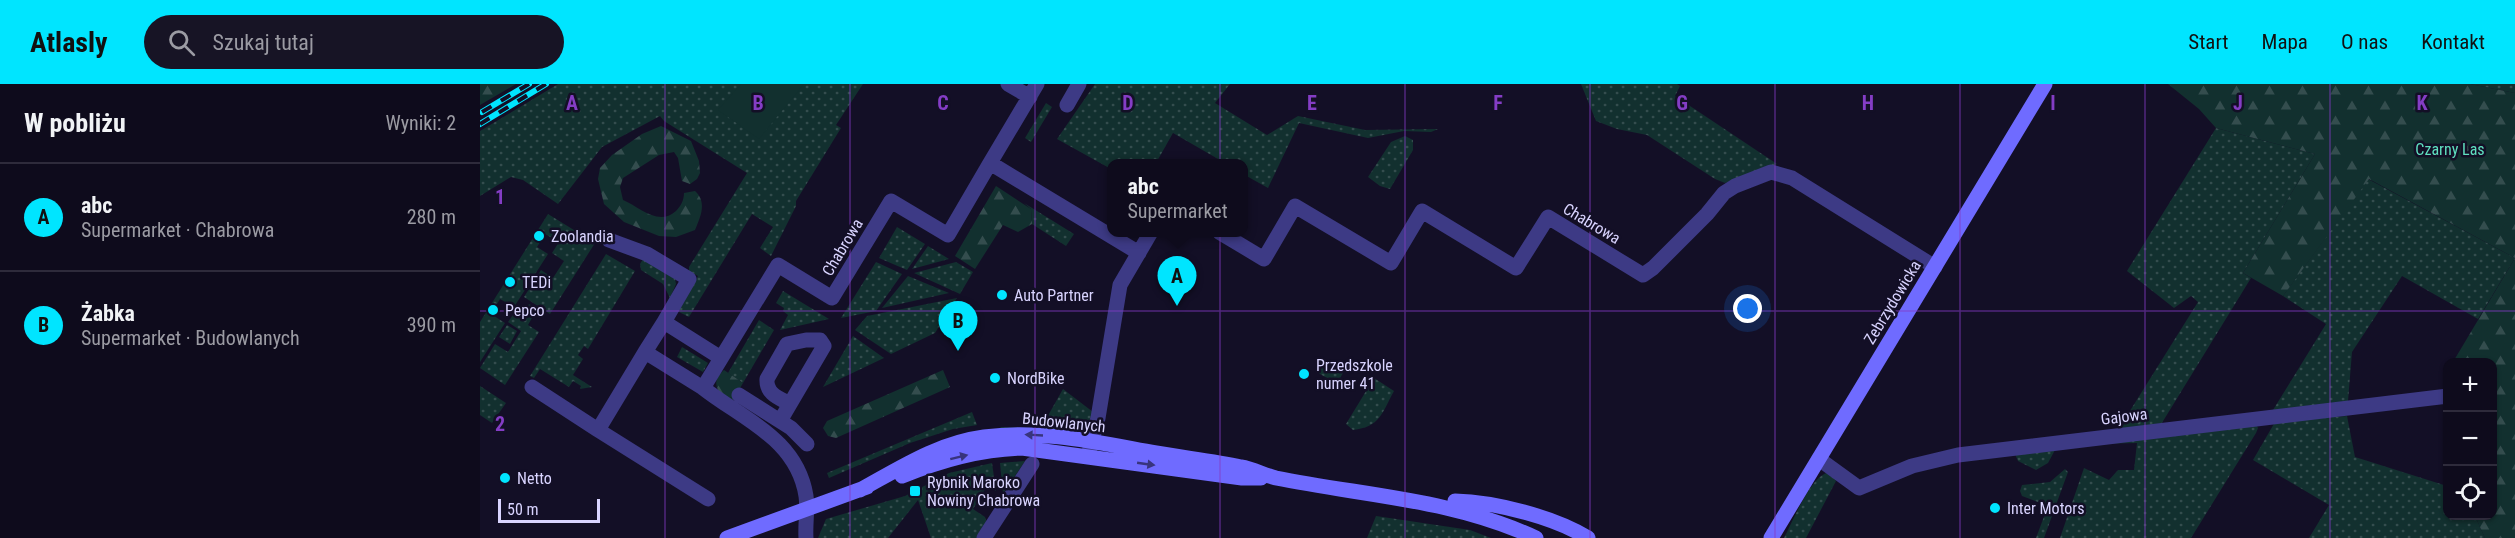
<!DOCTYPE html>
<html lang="pl">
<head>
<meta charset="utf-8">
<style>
  :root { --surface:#0e0b1c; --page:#171425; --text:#f1f3f6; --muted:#9b9ba3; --line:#2e2b3b; --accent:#00e5ff }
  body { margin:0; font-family:"Roboto Condensed",sans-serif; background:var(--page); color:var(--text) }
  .controls { position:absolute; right:18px; bottom:18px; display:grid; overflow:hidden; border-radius:12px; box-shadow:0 2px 4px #0004 }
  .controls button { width:54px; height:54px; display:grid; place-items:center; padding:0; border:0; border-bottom:2px solid var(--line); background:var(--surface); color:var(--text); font:30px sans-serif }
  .scale { position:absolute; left:18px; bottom:15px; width:102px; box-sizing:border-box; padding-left:6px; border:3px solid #d9d4ff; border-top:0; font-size:16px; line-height:21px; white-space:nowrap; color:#d9d4ff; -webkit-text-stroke:4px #130f26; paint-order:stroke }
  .you { position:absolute; left:1268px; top:225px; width:21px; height:21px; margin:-15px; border:4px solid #fff; border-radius:50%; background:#1a73e8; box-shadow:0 0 0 9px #1a73e833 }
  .badge { display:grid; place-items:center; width:39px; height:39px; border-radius:50%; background:var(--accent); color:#111; font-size:20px; font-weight:700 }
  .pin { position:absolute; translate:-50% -50px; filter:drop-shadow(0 2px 3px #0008) }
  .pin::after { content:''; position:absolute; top:32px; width:21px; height:18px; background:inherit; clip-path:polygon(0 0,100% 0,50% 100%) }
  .popup { position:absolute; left:627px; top:75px; width:141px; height:78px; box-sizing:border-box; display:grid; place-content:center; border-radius:12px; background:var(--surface); filter:drop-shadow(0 2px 4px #0005); font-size:20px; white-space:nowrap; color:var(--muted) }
  .popup b { font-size:22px; color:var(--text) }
  .popup::after { content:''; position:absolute; left:50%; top:100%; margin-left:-12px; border:12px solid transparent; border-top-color:var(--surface) }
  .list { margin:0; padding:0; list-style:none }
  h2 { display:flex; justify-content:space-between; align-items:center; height:78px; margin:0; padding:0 24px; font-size:26px }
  h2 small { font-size:20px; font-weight:400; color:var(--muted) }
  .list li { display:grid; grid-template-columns:39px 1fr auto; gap:18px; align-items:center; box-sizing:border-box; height:108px; padding:0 24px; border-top:2px solid var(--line) }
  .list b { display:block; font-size:22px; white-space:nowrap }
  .list p { margin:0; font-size:20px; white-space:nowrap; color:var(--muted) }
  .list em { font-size:20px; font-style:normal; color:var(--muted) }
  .icon { flex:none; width:33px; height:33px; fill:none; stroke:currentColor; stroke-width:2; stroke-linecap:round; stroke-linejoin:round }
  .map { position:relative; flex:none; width:2035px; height:454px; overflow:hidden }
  header { display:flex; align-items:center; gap:36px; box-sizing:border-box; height:84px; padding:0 30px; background:var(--accent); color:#111 }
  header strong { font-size:28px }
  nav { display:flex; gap:33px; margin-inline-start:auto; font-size:21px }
  .search { width:420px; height:54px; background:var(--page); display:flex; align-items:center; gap:15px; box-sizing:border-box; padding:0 21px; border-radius:33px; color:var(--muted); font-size:22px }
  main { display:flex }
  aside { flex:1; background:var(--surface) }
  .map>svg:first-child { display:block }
  .grass { fill:url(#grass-dots) }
  .forest { fill:url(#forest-firs) }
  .pitch { fill:#12302f }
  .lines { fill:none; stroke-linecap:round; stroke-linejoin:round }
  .street { stroke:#3d3a85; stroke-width:15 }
  .secondary { stroke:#6f6bff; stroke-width:15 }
  .rail-casing { stroke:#00e5ff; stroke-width:6 }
  .rail { stroke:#130f26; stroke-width:4; stroke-dasharray:11; stroke-linecap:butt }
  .oneway { fill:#38347d }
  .grid { fill:none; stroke:#843dc5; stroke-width:1.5; stroke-opacity:0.55 }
  .poi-dot { fill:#00e5ff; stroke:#130f26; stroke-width:2 }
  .labels { text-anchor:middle; stroke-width:5; stroke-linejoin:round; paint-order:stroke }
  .park-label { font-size:16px; fill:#5fe0c0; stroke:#130f26 }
  .street-label { font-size:16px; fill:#d9d4ff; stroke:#130f26 }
  .poi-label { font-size:16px; fill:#d9d4ff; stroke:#130f26; text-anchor:start }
  .grid-label { font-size:20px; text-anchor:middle; font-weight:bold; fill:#843dc5; stroke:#130f26; stroke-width:5; stroke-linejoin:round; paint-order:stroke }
</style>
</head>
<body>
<header>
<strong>Atlasly</strong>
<div class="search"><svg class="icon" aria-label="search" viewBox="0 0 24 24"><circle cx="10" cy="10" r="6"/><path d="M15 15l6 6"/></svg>Szukaj tutaj</div>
<nav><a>Start</a><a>Mapa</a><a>O nas</a><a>Kontakt</a></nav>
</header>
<main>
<aside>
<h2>W pobliżu<small>Wyniki: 2</small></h2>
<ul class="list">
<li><span class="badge">A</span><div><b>abc</b><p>Supermarket · Chabrowa</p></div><em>280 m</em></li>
<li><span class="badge">B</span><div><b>Żabka</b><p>Supermarket · Budowlanych</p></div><em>390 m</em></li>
</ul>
</aside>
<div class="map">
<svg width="2035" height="454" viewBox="0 0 2035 454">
  <defs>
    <pattern id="grass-dots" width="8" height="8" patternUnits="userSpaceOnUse" patternTransform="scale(1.5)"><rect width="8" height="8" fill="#12302f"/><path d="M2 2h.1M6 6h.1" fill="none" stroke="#344d4e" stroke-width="1.8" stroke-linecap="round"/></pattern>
    <pattern id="forest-firs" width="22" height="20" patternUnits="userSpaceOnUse" patternTransform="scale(1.5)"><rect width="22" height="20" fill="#12302f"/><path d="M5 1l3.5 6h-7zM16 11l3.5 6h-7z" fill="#344d4e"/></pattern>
  </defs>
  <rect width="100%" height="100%" fill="#130f26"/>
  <path class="grass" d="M78,0H383L356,41L361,44L316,117V122L291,172L280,164L293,143L272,130L209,233L197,227L218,192L209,187V183L267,89L184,37L180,32L122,63L78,120L43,96L31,93L0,112V47Z
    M615,0H750L735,19L787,51L818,32L885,46L958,45L951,48L924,47L888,54L819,39L788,104L763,90V80L745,79L693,49L676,79L631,80V85L577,55Z
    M1101,0H1197L1200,2L1195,12L1297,80L1245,99L1235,95L1167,51L1137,45L1116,37Z
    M1990,0H2035V9Z
    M566,19L572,23L551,58L545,54Z
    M1736,44L1835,70L1763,189L1771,194L1680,342L1638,346L1718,218L1711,212L1694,224L1647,187Z
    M925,52L933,56V66L910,105L900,102L888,93L911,58Z
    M1888,95L2035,174L1998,235L1922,192L1872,268L1868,317L1793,326L1846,240L1803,212Z
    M544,119L594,150L586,162L552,140L551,125Z
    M68,130L115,159L70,230L44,213L61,186L73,194L84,177L72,169L79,158L65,150L57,163L68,170L34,223L20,215L11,230L25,239L0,278V238Z
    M417,143L445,160L427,186L399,174Z
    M448,162L469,175L432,185Z
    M126,170L155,187L108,265L104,262L98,271L103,275L93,291L112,303L100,305L101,302L93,297L89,303L60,285L54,294L50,292Z
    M163,175L195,195L196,200L190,214L183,200L161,186L160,180Z
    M396,178L422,190L396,227L361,234Z
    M476,178L493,188L480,210L434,189Z
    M428,192L469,209L402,224Z
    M303,207L349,235L300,246L308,231L303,227L304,224L296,219Z
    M477,214L455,249L411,270L375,246L387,232Z
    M49,220L57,225L48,241L59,248L25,301L0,284L15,260L28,268L41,247L28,238L35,228L42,232Z
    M279,236L294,246L263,299L248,289Z
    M27,241L37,247L30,260L19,253Z
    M373,252L404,274L343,303Z
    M202,263L228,279L223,288L197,273Z
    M843,274L864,287L857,300L835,287Z
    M894,294L914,307C902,329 900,343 873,346L866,340Z
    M0,302L26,319L12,339L0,331Z
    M583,305L613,328C610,338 606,344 597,349L517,346L521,343L561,344Z
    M492,328L497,341L473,345L430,359L349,394L347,389Z
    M1867,332L1875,373L1967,402L1968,432H1995L2005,454H1829L1849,421L1773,376L1795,338Z
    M1776,340L1778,344L1776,349L1711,454H1580L1604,384L1629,396L1638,386H1654L1657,359L1610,360Z
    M1575,366L1568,379L1556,386L1538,377L1535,370Z
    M545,377L523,410L520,379Z
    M512,379L516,407L507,402L493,425L505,433L507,439L497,454H451L438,416L408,454H338L346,435L425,412L469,389Z
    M1585,385L1588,388L1564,454H1556L1568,422L1542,412L1540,407L1542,401L1570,398Z
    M1346,389L1352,392L1356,397L1326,454H1304C1313,437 1329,396 1346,389Z
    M896,432L990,446L1011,454H887Z"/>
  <path class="forest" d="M0,0H36L0,21Z
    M1688,0H1990L2035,9V454H2005L1995,432H2012V278H1973L2035,174L1889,95L1803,212L1763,189L1835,70L1736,44L1719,25Z
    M181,42L211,57L219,77L220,89L217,95L210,100L202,97L198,74L194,68L179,71L143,94L140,103L143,116C160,123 178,143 196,127C201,122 204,116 204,109L215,107C227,118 221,132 215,146L196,153L179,152L144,138L124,120L118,95L120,84L132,71L162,50Z
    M516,102L551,125L552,140L538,148L523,141L495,185L475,172Z
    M244,286L263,299L252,318C238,310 229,299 244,286Z
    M463,286L470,303L356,354L348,352L343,344L347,337Z"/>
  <path class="pitch" d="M261,0H324L279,55L238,26Z"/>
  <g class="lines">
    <path class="street" d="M528,0L550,13
      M587,21L599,0
      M510,79L557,0
      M739,148L784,175L815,122L911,179L942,127L1036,184L1068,133L1163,191L1173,184L1227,130L1244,109L1255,102L1291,88L1312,94L1455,183
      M129,156L167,170L209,195L184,238L241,274
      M184,238L165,268L223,304
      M52,303L118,346L165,268
      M259,311L311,344L327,360
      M300,337L344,262L340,256H326L307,260L287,295C286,310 299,314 310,320
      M118,346L228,415
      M608,372L618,334L640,201L671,148
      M1339,375L1379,404L1432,382L1478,371L1968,312
      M326,454C325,440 328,425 326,412C317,355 264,336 223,304L298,181L352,214L411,117L468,151L510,79L659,169
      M504,454L552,380"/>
    <path class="secondary" d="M422,392C461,376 499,365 542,364L762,394H781
      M380,406C420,384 458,359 504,353C562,345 620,359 676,369C704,374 733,377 761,383C773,385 784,391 796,394C885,412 972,415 1056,454
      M975,417C1015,418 1074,433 1108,454
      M247,454L387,403
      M1291,454L1565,0"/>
    <defs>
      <path id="rail" d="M2,28L49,0
        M0,40L66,0"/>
    </defs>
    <use href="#rail" class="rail-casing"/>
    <use href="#rail" class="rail"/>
  </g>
  <defs><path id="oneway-solid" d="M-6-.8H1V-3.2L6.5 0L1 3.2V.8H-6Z" transform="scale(1.5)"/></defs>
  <g class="oneway">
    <use href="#oneway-solid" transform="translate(554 351) rotate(-177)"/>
    <use href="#oneway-solid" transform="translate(479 373) rotate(-14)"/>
    <use href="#oneway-solid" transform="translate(666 380) rotate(8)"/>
  </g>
  <path class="grid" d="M185,0V454M370,0V454M555,0V454M740,0V454M925,0V454M1110,0V454M1295,0V454M1480,0V454M1665,0V454M1850,0V454M0,227H2035"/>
  <g class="poi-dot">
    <circle cx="59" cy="152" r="6"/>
    <circle cx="30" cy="198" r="6"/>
    <circle cx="522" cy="211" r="6"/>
    <circle cx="13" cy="226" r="6"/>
    <circle cx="824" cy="290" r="6"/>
    <circle cx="515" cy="294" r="6"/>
    <circle cx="25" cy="394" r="6"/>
    <rect x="429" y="401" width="12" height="12" rx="3"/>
    <circle cx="1515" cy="424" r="6"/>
  </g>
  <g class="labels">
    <g class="park-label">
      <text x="1970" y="71">Czarny Las</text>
    </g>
    <g class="street-label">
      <text transform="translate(1112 139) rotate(31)" y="6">Chabrowa</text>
      <text transform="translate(362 163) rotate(-59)" y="6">Chabrowa</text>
      <text transform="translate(1412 218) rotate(-59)" y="6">Zebrzydowicka</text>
      <text transform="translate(1644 332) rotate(-7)" y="6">Gajowa</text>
      <text transform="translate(584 338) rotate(6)" y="6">Budowlanych</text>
    </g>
    <g class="poi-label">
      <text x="71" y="158">Zoolandia</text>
      <text x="42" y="204">TEDi</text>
      <text x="534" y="217">Auto Partner</text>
      <text x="25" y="232">Pepco</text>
      <text x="836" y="287">Przedszkole<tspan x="836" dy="18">numer 41</tspan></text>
      <text x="527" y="300">NordBike</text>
      <text x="37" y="400">Netto</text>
      <text x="447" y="404">Rybnik Maroko<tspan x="447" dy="18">Nowiny Chabrowa</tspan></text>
      <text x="1527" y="430">Inter Motors</text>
    </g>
  </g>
  <g class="grid-label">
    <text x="92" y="26">A</text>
    <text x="278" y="26">B</text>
    <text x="463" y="26">C</text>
    <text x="648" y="26">D</text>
    <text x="832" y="26">E</text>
    <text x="1018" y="26">F</text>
    <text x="1202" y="26">G</text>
    <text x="1388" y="26">H</text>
    <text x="1573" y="26">I</text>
    <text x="1758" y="26">J</text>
    <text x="1942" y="26">K</text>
    <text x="20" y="120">1</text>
    <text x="20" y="347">2</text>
  </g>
</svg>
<div class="controls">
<button>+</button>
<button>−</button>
<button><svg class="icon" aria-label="locate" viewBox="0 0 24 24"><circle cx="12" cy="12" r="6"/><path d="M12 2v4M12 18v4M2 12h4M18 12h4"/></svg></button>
</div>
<div class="scale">50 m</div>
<div class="you"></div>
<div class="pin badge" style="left:697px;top:222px">A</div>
<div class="popup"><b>abc</b>Supermarket</div>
<div class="pin badge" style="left:478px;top:267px">B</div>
</div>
</main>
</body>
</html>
